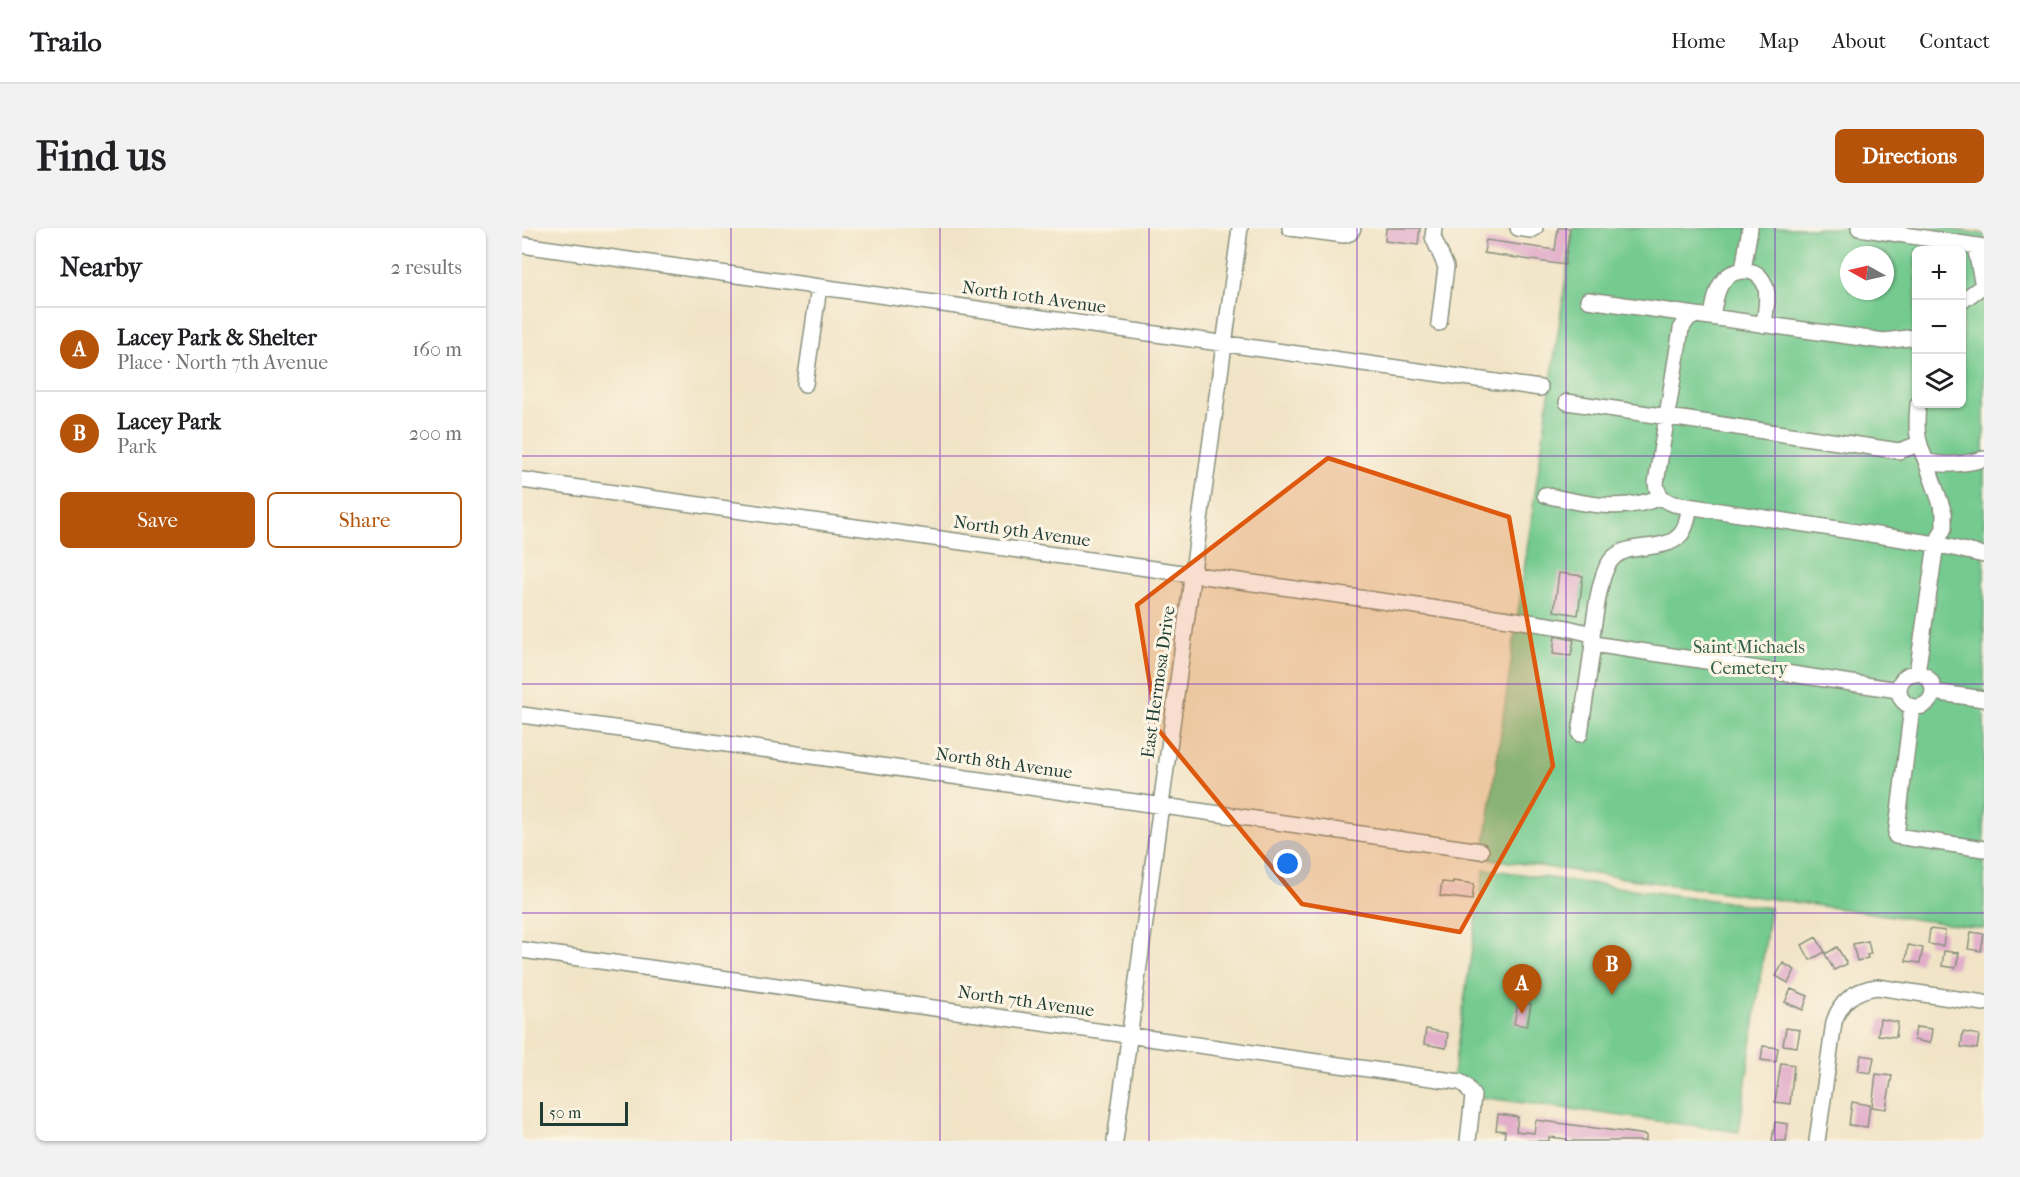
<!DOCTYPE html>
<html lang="en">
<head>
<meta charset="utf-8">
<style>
  :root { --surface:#fff; --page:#f2f2f2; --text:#202124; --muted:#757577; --line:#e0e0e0; --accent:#b45309 }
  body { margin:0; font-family:"IM FELL French Canon",serif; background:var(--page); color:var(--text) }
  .controls { position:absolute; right:18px; top:18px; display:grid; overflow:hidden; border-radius:9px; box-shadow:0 2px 4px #0004 }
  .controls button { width:54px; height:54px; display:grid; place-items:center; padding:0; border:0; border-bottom:2px solid var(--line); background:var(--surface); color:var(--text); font:30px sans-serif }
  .compass { position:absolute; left:1318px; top:18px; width:54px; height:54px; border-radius:50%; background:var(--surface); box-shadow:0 2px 4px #0004; rotate:278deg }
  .scale { position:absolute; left:18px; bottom:15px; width:88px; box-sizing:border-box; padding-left:6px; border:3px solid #1f3d34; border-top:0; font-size:16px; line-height:21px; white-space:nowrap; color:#1f3d34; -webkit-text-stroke:4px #fcf5e5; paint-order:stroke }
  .you { position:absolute; left:766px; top:636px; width:21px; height:21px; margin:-15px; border:4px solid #fff; border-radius:50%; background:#1a73e8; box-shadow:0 0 0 9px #1a73e833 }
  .badge { display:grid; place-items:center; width:39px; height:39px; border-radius:50%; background:var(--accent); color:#fff; font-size:20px; font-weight:700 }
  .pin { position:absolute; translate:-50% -50px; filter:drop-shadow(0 2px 3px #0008) }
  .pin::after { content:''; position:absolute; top:32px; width:21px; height:18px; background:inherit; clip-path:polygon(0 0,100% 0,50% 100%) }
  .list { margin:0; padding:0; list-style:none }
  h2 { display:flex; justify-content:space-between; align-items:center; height:78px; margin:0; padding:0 24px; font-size:26px }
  h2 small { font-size:20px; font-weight:400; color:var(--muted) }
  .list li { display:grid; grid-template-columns:39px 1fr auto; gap:18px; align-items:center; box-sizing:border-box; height:84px; padding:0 24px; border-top:2px solid var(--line) }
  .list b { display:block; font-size:22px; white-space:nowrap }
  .list p { margin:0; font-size:20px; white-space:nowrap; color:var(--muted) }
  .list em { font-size:20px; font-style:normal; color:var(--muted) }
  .actions { display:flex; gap:12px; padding:18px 24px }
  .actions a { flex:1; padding:14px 0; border:2px solid var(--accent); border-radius:9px; text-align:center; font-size:21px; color:var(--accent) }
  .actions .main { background:var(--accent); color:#fff }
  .icon { flex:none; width:33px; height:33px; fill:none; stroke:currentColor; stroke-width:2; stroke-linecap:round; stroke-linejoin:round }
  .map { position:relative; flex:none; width:1462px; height:913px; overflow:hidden; border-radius:9px }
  header { display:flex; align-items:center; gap:36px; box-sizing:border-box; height:84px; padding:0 30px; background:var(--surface); border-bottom:2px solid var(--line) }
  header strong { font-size:28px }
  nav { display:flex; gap:33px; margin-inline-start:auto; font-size:21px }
  .intro { display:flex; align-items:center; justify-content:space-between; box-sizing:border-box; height:144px; padding:0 36px }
  h1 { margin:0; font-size:42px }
  .button { padding:15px 27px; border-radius:9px; background:var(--accent); color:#fff; font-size:21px; font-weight:700 }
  main { display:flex; gap:36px; padding:0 36px }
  aside { flex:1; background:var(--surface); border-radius:9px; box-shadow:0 2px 4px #0004 }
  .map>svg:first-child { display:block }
  .green { fill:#74ca90; stroke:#4a8462; stroke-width:1.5; fill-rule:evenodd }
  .building { fill:#e2aeca }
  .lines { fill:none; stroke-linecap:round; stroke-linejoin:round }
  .minor-casing { stroke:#88907d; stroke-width:18 }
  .minor { stroke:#fff; stroke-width:15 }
  .marked { fill:#de580e; fill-opacity:0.2; stroke:#de580e; stroke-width:4.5; stroke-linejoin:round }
  .grid { fill:none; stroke:#7b2cbf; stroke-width:1.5; stroke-opacity:0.55 }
  .labels { text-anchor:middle; stroke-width:6; stroke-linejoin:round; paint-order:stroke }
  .street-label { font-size:18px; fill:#1f3d34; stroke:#fcf5e5 }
  .park-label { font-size:18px; fill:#34604b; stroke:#fcf5e5 }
</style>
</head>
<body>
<header>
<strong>Trailo</strong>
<nav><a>Home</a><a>Map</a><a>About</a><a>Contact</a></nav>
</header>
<div class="intro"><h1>Find us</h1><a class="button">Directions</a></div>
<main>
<aside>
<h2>Nearby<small>2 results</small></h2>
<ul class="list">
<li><span class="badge">A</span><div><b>Lacey Park &amp; Shelter</b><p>Place · North 7th Avenue</p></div><em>160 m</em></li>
<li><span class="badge">B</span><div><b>Lacey Park</b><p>Park</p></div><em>200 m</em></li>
</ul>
<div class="actions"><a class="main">Save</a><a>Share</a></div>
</aside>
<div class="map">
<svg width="1462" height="913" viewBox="0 0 1462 913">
  <rect width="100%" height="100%" fill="#fcf5e5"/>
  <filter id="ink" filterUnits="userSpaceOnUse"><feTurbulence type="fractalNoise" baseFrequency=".0167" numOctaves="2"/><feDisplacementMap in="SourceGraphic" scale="12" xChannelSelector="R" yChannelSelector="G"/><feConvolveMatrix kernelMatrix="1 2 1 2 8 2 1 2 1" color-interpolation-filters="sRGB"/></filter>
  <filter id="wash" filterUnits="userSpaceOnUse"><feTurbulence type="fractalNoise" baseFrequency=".008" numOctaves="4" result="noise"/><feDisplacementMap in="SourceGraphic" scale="24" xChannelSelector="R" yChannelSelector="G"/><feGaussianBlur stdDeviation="1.35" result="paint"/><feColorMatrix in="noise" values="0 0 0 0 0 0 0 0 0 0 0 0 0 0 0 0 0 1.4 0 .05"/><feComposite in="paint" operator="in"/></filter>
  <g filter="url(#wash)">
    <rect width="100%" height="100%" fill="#f1e4c6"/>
    <path class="green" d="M1051,0H1419L1462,6V701L961,630ZM1394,22H1440V176H1394ZM1327,27H1363V63H1327Z
      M962,641L1248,680L1217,904L951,868L930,853Z"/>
    <g id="blocks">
      <path class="building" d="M864,0H898L896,17L863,13Z
        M1036,0H1048L1043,37L962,25L964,12L1033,22Z
        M1037,345L1061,348L1056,387L1032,383Z
        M1033,408L1052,412L1049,428L1031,426Z
        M931,653L952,656L950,672L918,668L920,654L931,655Z
        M1408,701L1423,703L1421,718L1406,716Z
        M1449,704L1462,706L1459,723L1446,721Z
        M1294,709L1303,724L1288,732L1280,717Z
        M1346,713L1349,726L1345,727L1346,730L1335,733L1331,716Z
        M1386,717L1401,720L1398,735L1384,733Z
        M1315,719L1325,736L1312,742L1303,726Z
        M1422,723L1437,725L1434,740L1420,738Z
        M1261,735L1273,742L1266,755L1254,748Z
        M1269,761L1286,768L1281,782L1263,774Z
        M996,774L1009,776L1005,798L992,796Z
        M1358,791L1376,794L1374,809L1356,807Z
        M1394,799L1410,801L1408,815L1392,812Z
        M1264,800L1278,802L1275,819L1261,817Z
        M904,801L926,805L924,820L902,816Z
        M1441,804L1457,807L1455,821L1439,819Z
        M1241,818L1256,820L1254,834L1239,832Z
        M1339,827L1352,829L1349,845L1336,843Z
        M1259,835L1272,837L1268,876L1253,874Z
        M1354,846L1370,848L1364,881L1350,879Z
        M1330,874L1348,877L1345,899L1327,897Z
        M976,886L996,889L994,903L1012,905L1014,892L1124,907V913H1045V911L1027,909V913H982L983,903L974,902Z
        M1253,894L1266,896L1264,913H1250Z"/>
    </g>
  </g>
  <g filter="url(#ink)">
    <use href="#blocks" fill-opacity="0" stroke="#88907d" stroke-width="1.5"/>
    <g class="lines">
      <defs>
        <path id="minor" d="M768,0L822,7L828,5L831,0
          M912,0L911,9L924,39L917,95
          M996,0L1009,2L1013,0
          M1337,0L1462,19
          M0,17L1018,160
          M1453,18L1461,58
          M1221,42L1228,0
          M1066,72L1362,113L1394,109
          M1440,73L1462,57
          M1174,87L1165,92L1159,101L1134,255C1135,267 1141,272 1152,276L1414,316L1462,327
          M1190,89C1193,69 1197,41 1224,43C1232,43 1238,47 1242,55C1248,66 1243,84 1242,97
          M283,156L297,59
          M1045,174L1377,223L1397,216
          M1396,176C1394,199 1394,211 1404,233C1423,239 1443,236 1462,231
          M0,252L994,392L1045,400L1070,406
          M1023,267C1061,276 1102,285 1139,269
          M1168,279C1166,286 1165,295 1162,301C1150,327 1109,312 1091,330C1077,343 1074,387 1070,406L1071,416L1376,462
          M1377 462a17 17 0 1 1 34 0a17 17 0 1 1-34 0Z
          M1395,445L1414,316L1422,300V285L1404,233
          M1411,464L1462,471
          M1390,479L1374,608L1462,621
          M0,487L959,623
          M1058,506L1071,416
          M0,722L938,854L943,857L951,868L946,913
          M593,913L718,0
          M1295,913L1312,794C1319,772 1333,762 1355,759L1462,775"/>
      </defs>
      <use href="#minor" class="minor-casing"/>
      <use href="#minor" class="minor"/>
    </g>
  </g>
  <path class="marked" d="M806,230L987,289L1031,538L938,704L780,676L635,500L615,377Z"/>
  <path class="grid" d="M209,0V913M418,0V913M627,0V913M835,0V913M1044,0V913M1253,0V913M0,228H1462M0,456H1462M0,685H1462"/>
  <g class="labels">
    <g class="street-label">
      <text transform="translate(512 69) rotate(8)" y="6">North 10th Avenue</text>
      <text transform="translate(500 303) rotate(8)" y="6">North 9th Avenue</text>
      <text transform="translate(636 454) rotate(-82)" y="6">East Hermosa Drive</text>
      <text transform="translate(482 535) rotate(8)" y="6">North 8th Avenue</text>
      <text transform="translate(504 773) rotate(8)" y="6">North 7th Avenue</text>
    </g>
    <g class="park-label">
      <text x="1227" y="425">Saint Michaels<tspan x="1227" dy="21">Cemetery</tspan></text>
    </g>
  </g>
</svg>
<div class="controls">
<button>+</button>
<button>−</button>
<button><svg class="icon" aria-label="layers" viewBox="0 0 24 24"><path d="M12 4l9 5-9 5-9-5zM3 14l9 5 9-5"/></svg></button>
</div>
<svg class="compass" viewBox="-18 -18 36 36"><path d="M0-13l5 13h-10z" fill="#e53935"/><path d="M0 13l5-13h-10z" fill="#757577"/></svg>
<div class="scale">50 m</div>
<div class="you"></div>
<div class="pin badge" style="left:1000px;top:786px">A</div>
<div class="pin badge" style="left:1090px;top:767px">B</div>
</div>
</main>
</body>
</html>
